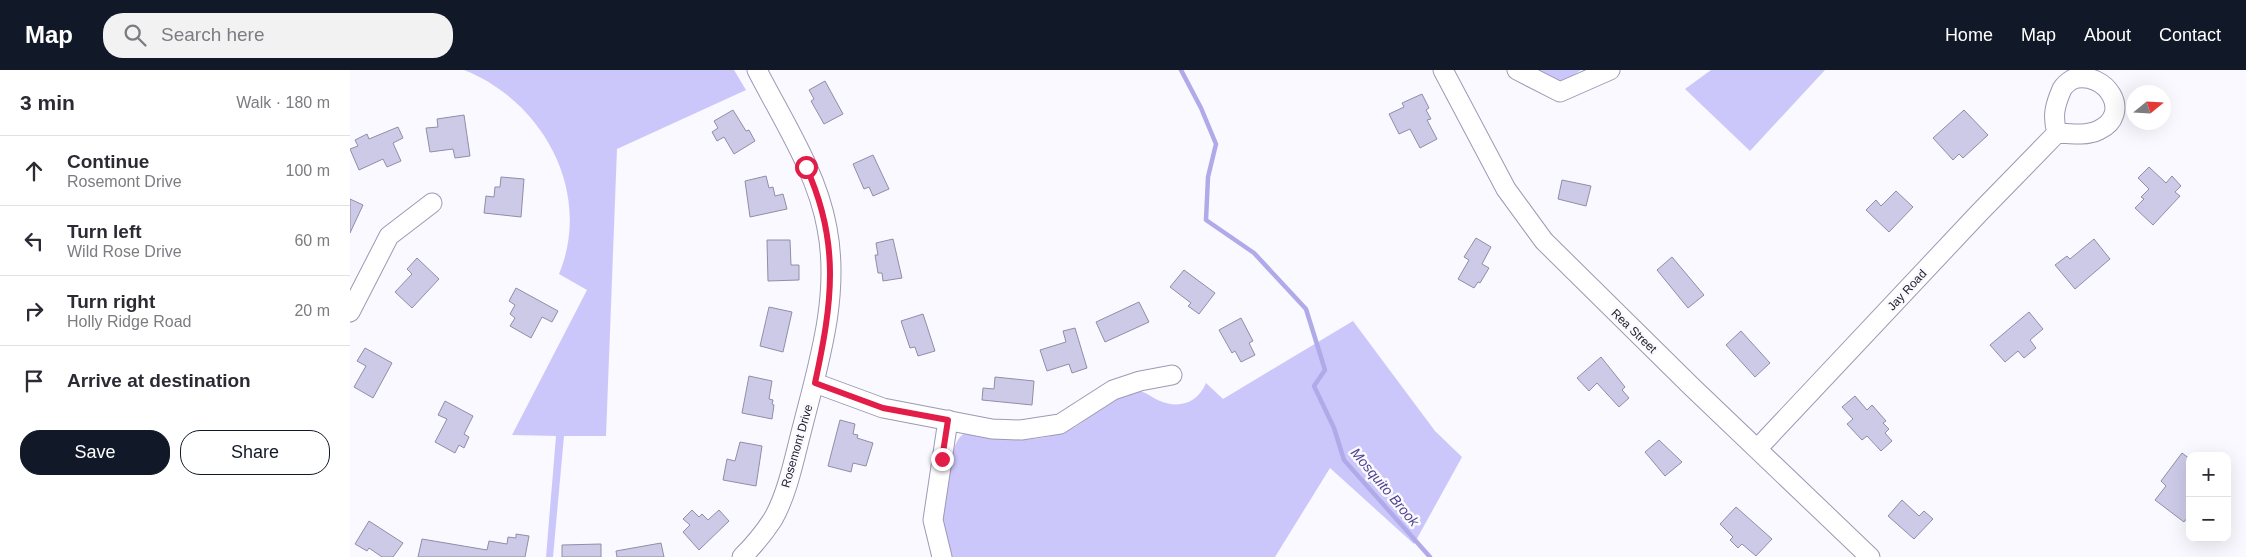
<!DOCTYPE html>
<html lang="en">
<head>
<meta charset="utf-8">
<style>
  :root { --surface:#fff; --page:#f2f2f3; --text:#2b2b33; --muted:#7c7c81; --line:#e1e1e2; --accent:#111827 }
  body { margin:0; font-family:Helvetica,sans-serif; background:var(--page); color:var(--text) }
  .controls { position:absolute; right:15px; bottom:15px; display:grid; overflow:hidden; border-radius:10px; box-shadow:0 5px 20px #0002 }
  .controls button { width:45px; height:45px; display:grid; place-items:center; padding:0; border:0; border-bottom:1px solid var(--line); background:var(--surface); color:var(--text); font:25px sans-serif }
  .compass { position:absolute; left:1776px; top:15px; width:45px; height:45px; border-radius:50%; background:var(--surface); box-shadow:0 5px 20px #0002; rotate:72deg }
  .stop { position:absolute; width:15px; height:15px; margin:-11px; border:4px solid #e11d48; border-radius:50%; background:#fff }
  .stop.end { background:#e11d48; border-color:#fff; box-shadow:0 1px 5px #0008 }
  .list { margin:0; padding:0; list-style:none }
  h2 { display:flex; justify-content:space-between; align-items:center; height:65px; margin:0; padding:0 20px; font-size:21px }
  h2 small { font-size:16px; font-weight:400; color:var(--muted) }
  .list li { display:grid; grid-template-columns:32px 1fr auto; gap:15px; align-items:center; box-sizing:border-box; height:70px; padding:0 20px; border-top:1px solid var(--line) }
  .list b { display:block; font-size:19px; white-space:nowrap }
  .list p { margin:0; font-size:16px; white-space:nowrap; color:var(--muted) }
  .list em { font-size:16px; font-style:normal; color:var(--muted) }
  .actions { display:flex; gap:10px; padding:15px 20px }
  .actions a { flex:1; padding:11px 0; border:1px solid var(--accent); border-radius:20px; text-align:center; font-size:18px; color:var(--accent) }
  .actions .main { background:var(--accent); color:#fff }
  .icon { flex:none; width:28px; height:28px; fill:none; stroke:currentColor; stroke-width:2; stroke-linecap:round; stroke-linejoin:round }
  .map { position:relative; flex:none; width:1896px; height:487px; overflow:hidden }
  header { display:flex; align-items:center; gap:30px; box-sizing:border-box; height:70px; padding:0 25px; background:var(--accent); color:#fff }
  header strong { font-size:24px }
  nav { display:flex; gap:28px; margin-inline-start:auto; font-size:18px }
  .search { width:350px; height:45px; background:var(--page); display:flex; align-items:center; gap:12px; box-sizing:border-box; padding:0 18px; border-radius:20px; color:var(--muted); font-size:19px }
  main { display:flex }
  aside { flex:1; background:var(--surface) }
  .map>svg:first-child { display:block }
  .green { fill:#ccc7fa }
  .lines { fill:none; stroke-linecap:round; stroke-linejoin:round }
  .stream { stroke:#b1aae9; stroke-width:4.5 }
  .building { fill:#cdcae8; stroke:#908da9 }
  .minor-casing { stroke:#9c99b5; stroke-width:21 }
  .minor { stroke:#fff; stroke-width:19 }
  .route { stroke:#e11d48; stroke-width:6 }
  .labels { text-anchor:middle; stroke-width:5; stroke-linejoin:round; paint-order:stroke }
  .street-label { font-size:12px; fill:#1c1b26; stroke:#f9f9ff }
  .water-label { font-size:14px; font-style:italic; fill:#51428d; stroke:#f9f9ff }
</style>
</head>
<body>
<header>
<strong>Map</strong>
<div class="search"><svg class="icon" aria-label="search" viewBox="0 0 24 24"><circle cx="10" cy="10" r="6"/><path d="M15 15l6 6"/></svg>Search here</div>
<nav><a>Home</a><a>Map</a><a>About</a><a>Contact</a></nav>
</header>
<main>
<aside>
<h2>3 min<small>Walk · 180 m</small></h2>
<ul class="list">
<li><svg class="icon" aria-label="ahead" viewBox="0 0 24 24"><path d="M12 20V5M6 11l6-6 6 6"/></svg><div><b>Continue</b><p>Rosemont Drive</p></div><em>100 m</em></li>
<li><svg class="icon" aria-label="left" viewBox="0 0 24 24"><path d="M17 20v-9H6M10 6l-5 5 5 5"/></svg><div><b>Turn left</b><p>Wild Rose Drive</p></div><em>60 m</em></li>
<li><svg class="icon" aria-label="right" viewBox="0 0 24 24"><path d="M7 20v-9h11M14 6l5 5-5 5"/></svg><div><b>Turn right</b><p>Holly Ridge Road</p></div><em>20 m</em></li>
<li><svg class="icon" aria-label="arrive" viewBox="0 0 24 24"><path d="M6 21V4h12l-3 4 3 4H6"/></svg><div><b>Arrive at destination</b></div></li>
</ul>
<div class="actions"><a class="main">Save</a><a>Share</a></div>
</aside>
<div class="map">
<svg width="1896" height="487" viewBox="0 0 1896 487">
  <rect width="100%" height="100%" fill="#f9f9ff"/>
  <path class="green" d="M114,0H384L396,20L267,79L256,366H214L203,487H196L206,366L162,365L237,220L209,204C243,122 193,31 114,0Z
    M1190,0H1231L1209,15Z
    M1361,0H1475L1400,81L1335,19Z
    M1003,251L1085,361L1112,387L1064,474L980,398L925,487H600C597,477 593,467 593,458C592,441 598,370 614,364C627,359 646,367 659,368C675,371 692,369 707,364C713,362 720,360 725,357C743,346 761,324 782,321C794,319 800,327 810,331C829,339 848,333 856,313L873,329Z"/>
  <g class="lines">
    <path class="stream" d="M831,0L851,38L866,74L858,107L856,150L904,183L956,239L975,300L964,316L984,358L994,390L1080,487"/>
  </g>
  <path class="building" d="M475,11L493,44L474,54L461,31L464,29L459,20Z
    M1072,24L1079,38L1076,40L1081,49L1077,50L1087,69L1070,78L1060,59L1049,64L1039,44L1054,37L1052,33Z
    M383,40L396,61L399,60L405,71L384,84L374,67L367,71L362,62L368,58L364,51Z
    M1614,40L1638,65L1613,88L1609,84L1603,90L1583,68Z
    M114,45L120,86L105,88L103,79L80,82L76,58L88,57L87,49Z
    M48,57L53,68L43,73L51,91L37,97L33,89L9,100L0,79L8,76L5,70L17,64L19,69Z
    M523,85L539,119L523,126L519,117L514,119L503,94Z
    M1799,97L1816,113L1822,106L1831,116L1825,122L1830,126L1803,155L1785,138L1794,129L1791,127L1799,119L1788,108Z
    M416,106L419,118L423,117L425,126L433,124L437,139L400,147L395,111Z
    M151,107L174,109L171,147L134,143L136,126L144,127L145,117H150Z
    M1212,110L1241,116L1236,136L1208,129Z
    M1546,121L1563,137L1539,162L1516,140L1526,130L1531,136Z
    M0,129L13,135L0,163Z
    M1126,168L1141,177L1132,194L1139,198L1130,213L1128,212L1124,218L1108,209L1119,190L1114,187Z
    M543,169L552,208L533,211L532,203H528L525,185H528L526,173Z
    M1744,169L1760,189L1725,219L1705,195L1717,186L1720,189Z
    M417,170H440L441,195H449V210L418,211Z
    M1322,187L1354,225L1338,238L1307,200Z
    M67,188L89,209L62,238L45,222L62,204L57,199Z
    M834,200L865,223L849,244L838,236L841,233L820,217Z
    M166,218L208,241L202,252L192,247L181,268L160,256L165,248L160,244L165,235L159,231Z
    M789,232L799,252L755,272L746,252Z
    M419,237L442,242L433,282L410,276Z
    M1679,242L1693,259L1680,270L1686,278L1674,288L1668,281L1655,292L1640,275Z
    M573,244L585,281L568,286L565,277L560,278L551,251Z
    M891,248L903,271L899,273L905,285L891,292L885,281L882,283L869,260Z
    M725,258L737,298L722,303L719,294L697,301L690,280L716,272L713,261Z
    M1391,261L1420,293L1405,307L1376,275Z
    M15,278L42,293L23,328L4,317L16,296L7,291Z
    M1251,287L1275,317L1272,320L1279,328L1269,337L1247,313L1239,321L1227,308Z
    M399,306L422,311L419,329L423,330L422,334L424,335L422,349L392,343Z
    M645,307L684,311L682,335L632,330L633,318L644,319Z
    M1505,326L1517,340L1522,335L1536,351L1533,353L1539,359L1535,363L1542,371L1531,381L1517,366L1512,370L1497,354L1503,349L1492,337Z
    M95,331L123,346L114,364L119,367L114,378L109,375L105,383L85,372L97,349L88,345Z
    M490,350L505,354L503,364L508,365L507,368L523,373L516,396L503,393L501,402L478,396Z
    M1309,370L1332,392L1315,406L1295,382Z
    M390,372L412,376L406,416L373,410L377,389L385,391Z
    M1832,383L1840,389V444L1834,452L1805,430L1816,416L1811,411Z
    M1552,430L1569,446L1574,441L1583,449L1564,469L1538,446Z
    M1386,437L1422,469L1406,486L1392,474L1388,478L1380,470L1383,467L1370,454Z
    M342,440L349,447L352,444L358,450L369,440L379,451L349,480L333,462L340,455L333,449Z
    M19,451L53,473L43,487H32L19,478L17,481L5,474Z
    M166,464L179,466L175,487H68L72,469L137,480L139,471L157,474L158,467L166,468Z
    M311,473L314,487H267L266,481Z
    M251,474V487H212V475Z"/>
  <g class="lines">
    <defs>
      <path id="minor" d="M1093,0L1156,119L1194,171L1342,317L1520,487
        M1167,0L1210,22L1260,0
        M0,242L39,166L82,133
        M465,313L533,338L642,359L671,360L710,354L763,320L790,311L822,305
        M1408,378L1629,143L1707,63C1721,64 1737,66 1749,60C1783,44 1757,0 1723,9C1718,12 1715,14 1712,19C1705,35 1702,46 1707,63
        M392,487C404,475 414,463 423,449C438,423 445,385 453,355C469,292 490,225 477,158C467,102 433,51 407,0
        M592,487L583,450L598,350"/>
    </defs>
    <use href="#minor" class="minor-casing"/>
    <use href="#minor" class="minor"/>
  </g>
  <g class="lines">
    <path class="route" d="M456,97C491,173 482,234 465,313L533,338L598,350L592,389"/>
  </g>
  <g class="labels">
    <g class="street-label">
      <text transform="translate(1557 220) rotate(-47)" y="4">Jay Road</text>
      <text transform="translate(1284 261) rotate(44)" y="4">Rea Street</text>
      <text transform="translate(447 376) rotate(-74)" y="4">Rosemont Drive</text>
    </g>
    <g class="water-label">
      <text transform="translate(1035 417) rotate(50)" y="5">Mosquito Brook</text>
    </g>
  </g>
</svg>
<div class="controls">
<button>+</button>
<button>−</button>
</div>
<svg class="compass" viewBox="-18 -18 36 36"><path d="M0-13l5 13h-10z" fill="#e53935"/><path d="M0 13l5-13h-10z" fill="#7c7c81"/></svg>
<div class="stop" style="left:456px;top:97px"></div>
<div class="stop end" style="left:592px;top:389px"></div>
</div>
</main>
</body>
</html>
